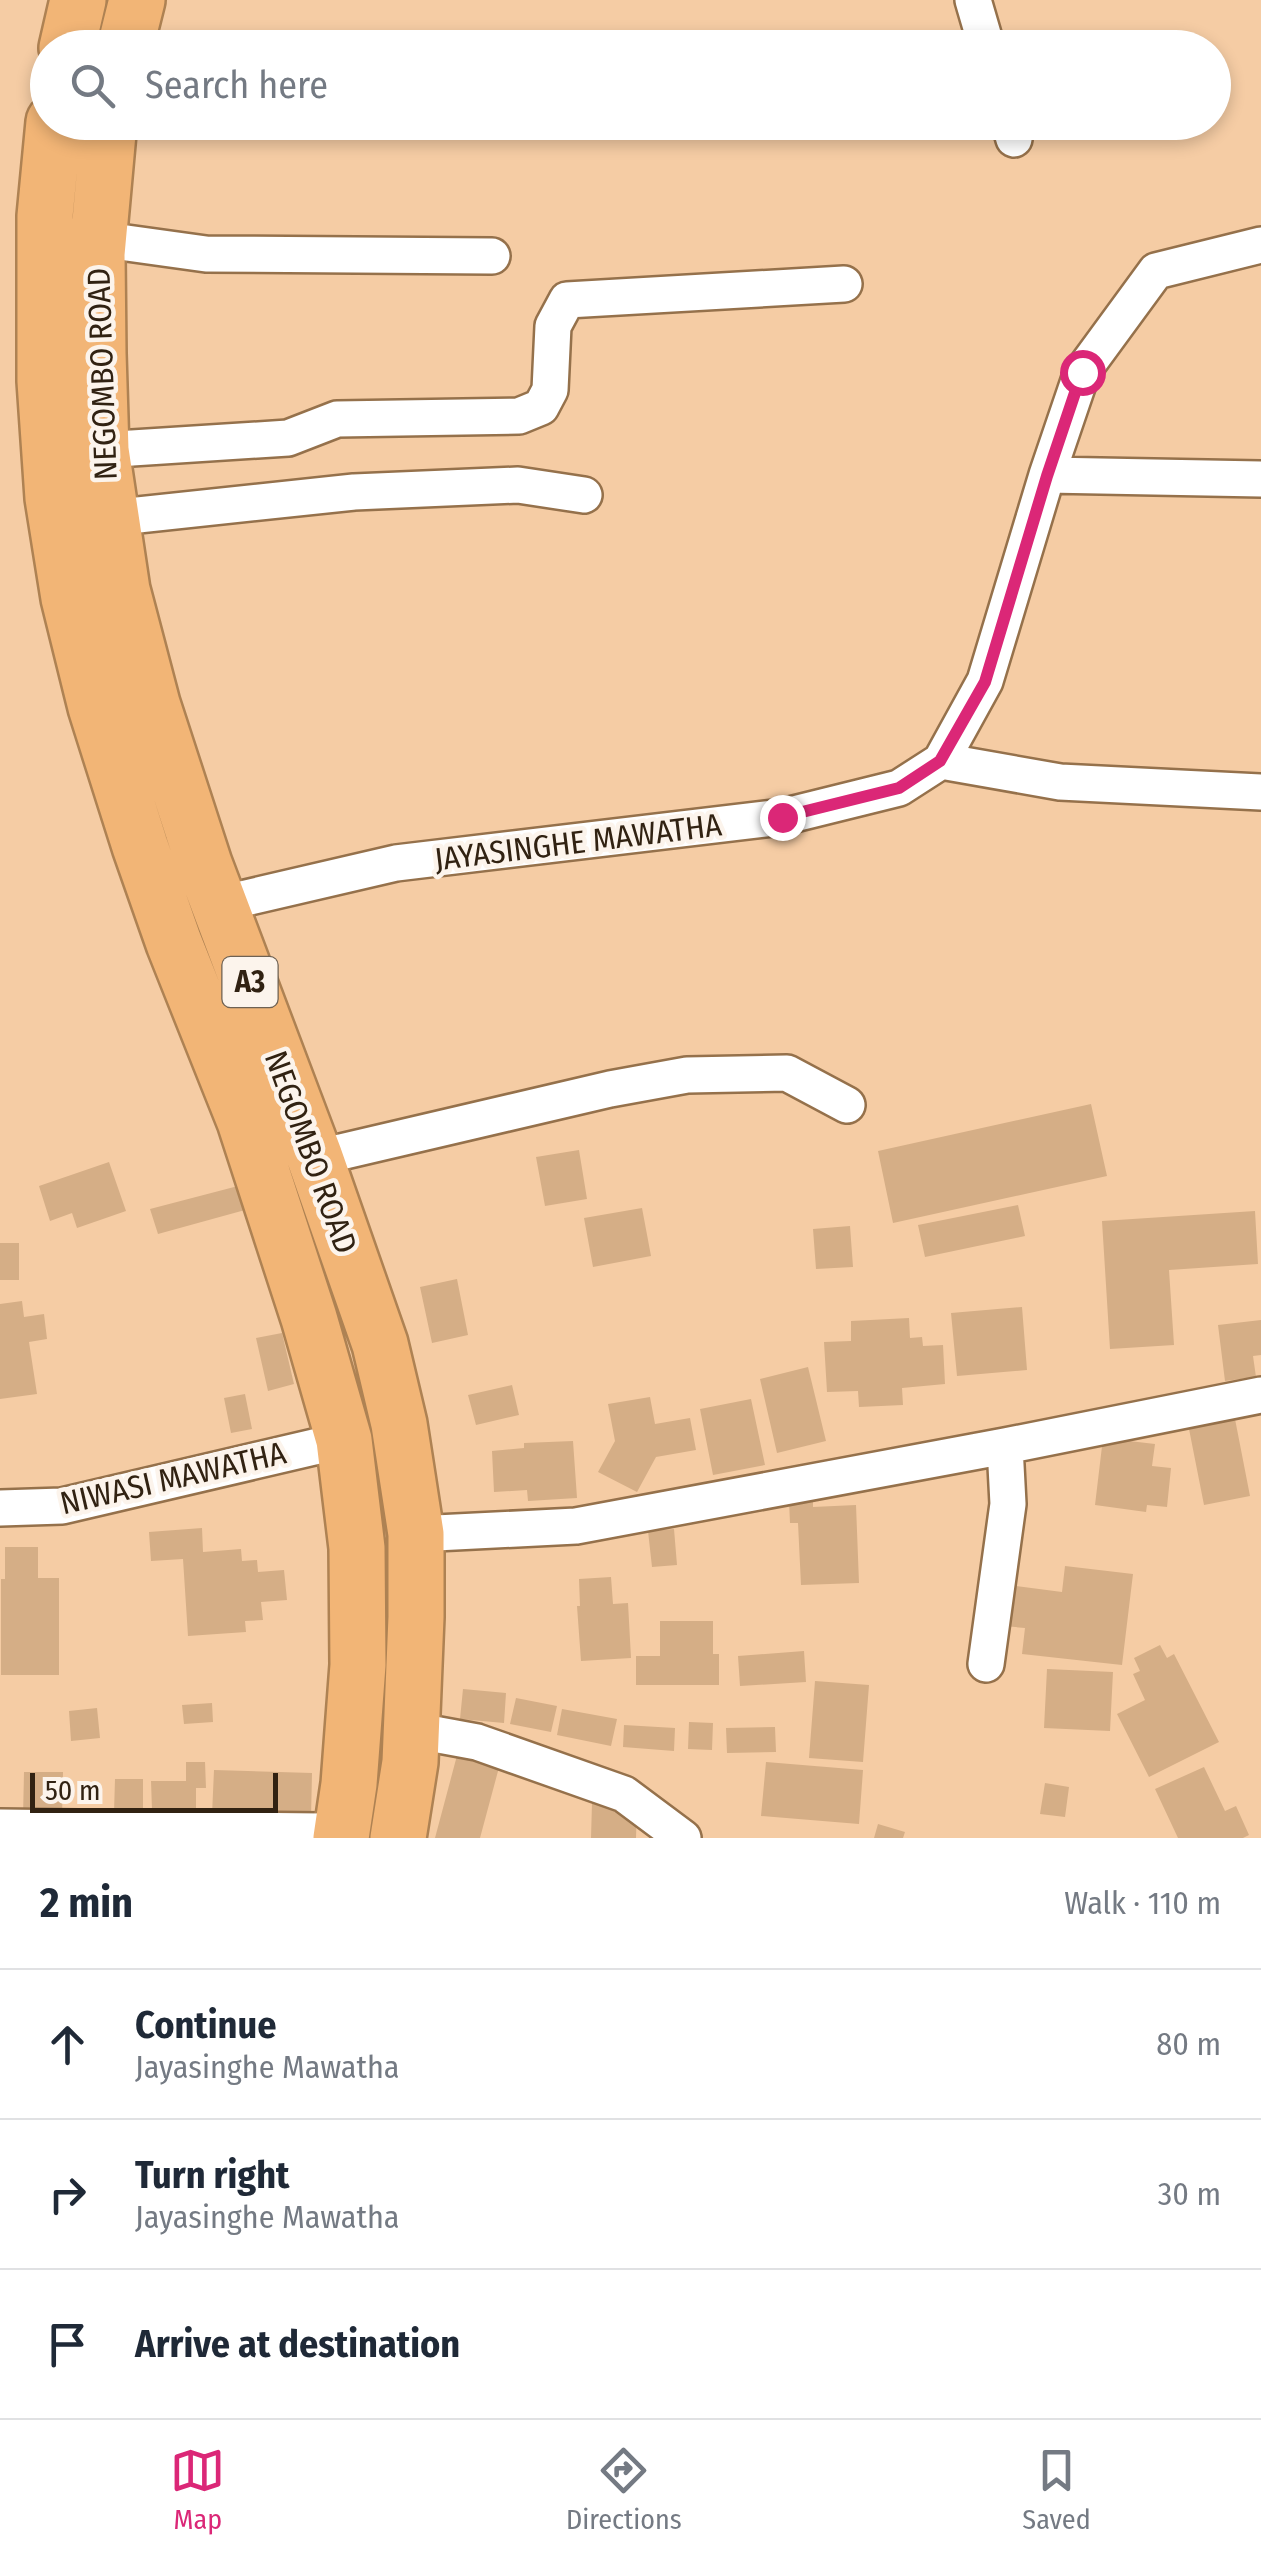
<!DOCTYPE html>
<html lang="en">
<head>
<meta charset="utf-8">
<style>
  :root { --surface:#fff; --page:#f2f2f3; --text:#1f2937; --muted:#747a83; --line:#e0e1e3; --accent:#db2777 }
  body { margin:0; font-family:"Fira Sans Condensed",sans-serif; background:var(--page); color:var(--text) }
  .scale { position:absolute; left:30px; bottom:25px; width:248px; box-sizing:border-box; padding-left:10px; border:5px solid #312212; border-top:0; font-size:28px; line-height:35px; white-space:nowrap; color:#312212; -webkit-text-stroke:8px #fcf4ec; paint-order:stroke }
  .stop { position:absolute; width:30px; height:30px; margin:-22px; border:8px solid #db2777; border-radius:50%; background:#fff }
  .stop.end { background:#db2777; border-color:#fff; box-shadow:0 2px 10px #0008 }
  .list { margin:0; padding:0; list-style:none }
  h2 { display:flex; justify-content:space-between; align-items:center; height:130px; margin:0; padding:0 40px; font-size:42px }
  h2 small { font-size:32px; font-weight:400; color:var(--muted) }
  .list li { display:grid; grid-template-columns:65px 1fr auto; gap:30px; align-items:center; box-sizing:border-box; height:150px; padding:0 40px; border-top:2px solid var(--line) }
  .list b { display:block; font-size:38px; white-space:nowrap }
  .list p { margin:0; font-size:32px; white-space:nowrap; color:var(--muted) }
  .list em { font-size:32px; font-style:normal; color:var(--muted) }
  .icon { flex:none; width:55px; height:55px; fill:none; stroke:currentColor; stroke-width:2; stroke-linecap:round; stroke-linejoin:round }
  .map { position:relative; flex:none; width:1261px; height:1838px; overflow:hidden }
  .search { position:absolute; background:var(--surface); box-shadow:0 5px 15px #0003; left:30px; right:30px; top:30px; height:110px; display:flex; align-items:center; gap:25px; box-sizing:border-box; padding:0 35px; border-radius:55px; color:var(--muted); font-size:38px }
  .sheet { height:580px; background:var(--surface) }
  nav { display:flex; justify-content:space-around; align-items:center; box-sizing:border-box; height:140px; border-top:2px solid var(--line); background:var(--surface); font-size:28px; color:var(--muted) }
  nav a { display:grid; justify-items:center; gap:5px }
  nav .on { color:var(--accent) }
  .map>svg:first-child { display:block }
  .building { fill:#d5ae86 }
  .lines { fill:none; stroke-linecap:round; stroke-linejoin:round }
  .street-casing { stroke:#95714b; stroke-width:40 }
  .highway-casing { stroke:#ae8253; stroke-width:60 }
  .street { stroke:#fff; stroke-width:35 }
  .highway { stroke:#f2b576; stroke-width:55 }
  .route { stroke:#db2777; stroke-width:12 }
  .labels { text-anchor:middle; stroke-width:9; stroke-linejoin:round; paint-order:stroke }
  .shield { fill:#fcf4ec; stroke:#6e6153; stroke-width:2.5 }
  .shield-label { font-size:30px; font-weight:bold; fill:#312212 }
  .street-label { font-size:32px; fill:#312212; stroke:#fcf4ec }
</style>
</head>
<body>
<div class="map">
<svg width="1261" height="1838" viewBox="0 0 1261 1838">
  <rect width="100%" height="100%" fill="#f5cca4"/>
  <path class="building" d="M1091,1104L1107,1176L893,1223L878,1151Z
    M579,1150L587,1199L545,1206L536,1157Z
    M109,1162L126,1211L77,1228L72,1213L50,1221L39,1186Z
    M238,1186L245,1210L158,1234L150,1209Z
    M1018,1205L1025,1236L925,1257L918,1225Z
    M642,1208L651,1256L593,1267L584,1218Z
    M1255,1211L1258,1264L1169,1270L1174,1345L1110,1349L1102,1221Z
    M850,1226L853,1267L816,1269L813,1229Z
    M0,1243H19V1280H0Z
    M457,1279L468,1335L432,1343L420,1287Z
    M22,1301L24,1317L44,1314L47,1339L29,1342L37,1394L0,1399V1304Z
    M1022,1307L1027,1370L957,1376L951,1313Z
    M909,1318L910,1338L922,1337L923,1346L943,1345L945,1384L902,1388L903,1405L859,1407L858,1391L827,1392L824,1342L851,1341V1321Z
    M1261,1320V1355L1253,1356L1256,1377L1225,1381L1218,1325Z
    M282,1333L294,1384L268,1391L256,1338Z
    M808,1367L826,1441L777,1453L760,1379Z
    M512,1385L519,1415L476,1425L468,1395Z
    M245,1394L252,1429L231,1433L224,1398Z
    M650,1397L655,1424L690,1418L696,1450L656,1457L637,1492L598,1472L615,1441L608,1404Z
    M751,1399L765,1465L713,1475L700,1409Z
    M1235,1419L1250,1496L1204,1505L1189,1429Z
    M1103,1438L1155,1444L1152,1466L1171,1468L1167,1507L1147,1505L1146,1512L1095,1505Z
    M573,1441L577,1498L528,1501L527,1490L494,1492L492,1451L524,1448V1443Z
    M813,1499V1507L856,1505L859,1583L801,1585L798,1523H790L789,1501Z
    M202,1528L203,1552L241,1549L242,1561L257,1560L258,1572L284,1570L287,1600L261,1602L263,1620L245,1621L246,1632L188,1636L183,1559L151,1561L149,1532Z
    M674,1529L677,1565L652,1567L648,1531Z
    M5,1547H38V1578H59V1675H1V1579H5Z
    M1065,1566L1133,1574L1122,1665L1022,1654L1025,1628L1004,1626L1009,1585L1062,1592Z
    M611,1577L613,1604L628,1603L631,1658L581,1661L577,1606H580L579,1579Z
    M660,1621H713V1654H719V1685H636V1656H660Z
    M1160,1645L1167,1658L1174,1654L1219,1742L1149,1777L1117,1714L1145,1700L1133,1674L1140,1671L1134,1658Z
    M804,1651L806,1682L740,1686L738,1656Z
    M1047,1669L1113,1672L1110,1731L1044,1728Z
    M815,1681L869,1685L863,1762L809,1758Z
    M463,1689L506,1693L504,1723L460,1719Z
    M516,1698L557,1706L551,1732L510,1724Z
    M212,1703L213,1722L184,1724L182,1705Z
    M97,1708L100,1738L71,1741L69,1711Z
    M562,1709L617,1719L611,1746L557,1735Z
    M689,1722L713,1723L712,1750L688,1749Z
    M624,1725L675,1728L674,1751L623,1747Z
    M775,1727L776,1752L727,1753L726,1728Z
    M459,1748L501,1760L480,1838H435Z
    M186,1762H205L206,1788H196V1809L152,1810L151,1781H186Z
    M766,1762L863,1770L859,1824L761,1816Z
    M1204,1767L1225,1811L1236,1806L1249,1835L1243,1838H1178L1155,1789Z
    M214,1770L312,1773L311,1818L212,1815Z
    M24,1772H63L62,1818H23Z
    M115,1779H143V1814L114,1813Z
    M1045,1783L1069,1787L1065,1817L1040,1814Z
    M592,1803L637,1804L636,1838H591Z
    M878,1824L905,1832L903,1838H874Z"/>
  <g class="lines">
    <defs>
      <path id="street" d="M973,0L987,48
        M1009,122L1014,139
        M98,239L206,254L492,256
        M101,450L288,438L337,419L519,416L541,407L550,390L553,326L567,300L844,284
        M1047,475L1261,479
        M110,518L354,492L518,485L584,495
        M941,761L1060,782L1261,792
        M220,904L396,863L782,817L899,788L941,761L985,681L1047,475L1082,372L1156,271L1261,245
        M315,1158L610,1089L687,1075L787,1073L847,1105
        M0,1508L62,1506L344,1440
        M416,1534L576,1526L1005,1446L1261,1395
        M986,1664L1008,1504L1005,1446
        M412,1730L477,1742L624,1794L683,1838
        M0,1827L321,1831L341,1836"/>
      <path id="highway" d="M67,48L78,0
        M125,48L137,0
        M54,122L45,216V381L53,498L69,598L96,707L140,846L174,943L245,1121L309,1318L344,1440L357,1548L358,1665L349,1784L341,1838
        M109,122L97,254L98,353L101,450L122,590L152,704L204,864L315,1158L380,1344L399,1424L416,1534V1617L410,1762L398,1838"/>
    </defs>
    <use href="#street" class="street-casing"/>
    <use href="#highway" class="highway-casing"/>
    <use href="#street" class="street"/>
    <use href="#highway" class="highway"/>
  </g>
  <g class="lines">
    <path class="route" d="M782,817L899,788L940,761L985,682L1047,476L1082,372"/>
  </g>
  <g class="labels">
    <rect class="shield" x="222.5" y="957" width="55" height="50" rx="8"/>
    <g class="shield-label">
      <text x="250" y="992">A3</text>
    </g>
    <g class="street-label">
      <text transform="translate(102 374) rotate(-92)" y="11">NEGOMBO ROAD</text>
      <text transform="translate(578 842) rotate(-7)" y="11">JAYASINGHE MAWATHA</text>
      <text transform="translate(311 1152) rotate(70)" y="11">NEGOMBO ROAD</text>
      <text transform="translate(173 1478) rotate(-13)" y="11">NIWASI MAWATHA</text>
    </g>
  </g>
</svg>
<div class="scale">50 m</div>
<div class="stop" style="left:1082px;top:372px"></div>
<div class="stop end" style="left:782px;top:817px"></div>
<div class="search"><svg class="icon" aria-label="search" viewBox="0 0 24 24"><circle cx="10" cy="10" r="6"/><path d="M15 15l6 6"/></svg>Search here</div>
</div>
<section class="sheet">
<h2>2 min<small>Walk · 110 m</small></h2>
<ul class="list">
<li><svg class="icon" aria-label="ahead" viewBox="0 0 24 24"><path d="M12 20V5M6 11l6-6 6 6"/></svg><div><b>Continue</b><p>Jayasinghe Mawatha</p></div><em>80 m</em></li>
<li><svg class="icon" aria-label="right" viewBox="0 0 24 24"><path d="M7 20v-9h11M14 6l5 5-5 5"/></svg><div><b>Turn right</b><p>Jayasinghe Mawatha</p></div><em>30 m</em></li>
<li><svg class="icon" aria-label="arrive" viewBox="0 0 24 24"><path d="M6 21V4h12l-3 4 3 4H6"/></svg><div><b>Arrive at destination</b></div></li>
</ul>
</section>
<nav>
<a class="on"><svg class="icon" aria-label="map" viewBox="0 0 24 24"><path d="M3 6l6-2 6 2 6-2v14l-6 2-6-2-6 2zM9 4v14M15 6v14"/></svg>Map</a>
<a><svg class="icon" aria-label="directions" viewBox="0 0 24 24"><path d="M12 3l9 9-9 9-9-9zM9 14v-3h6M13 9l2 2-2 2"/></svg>Directions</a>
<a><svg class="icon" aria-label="saved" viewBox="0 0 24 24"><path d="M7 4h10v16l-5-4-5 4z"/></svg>Saved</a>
</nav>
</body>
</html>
